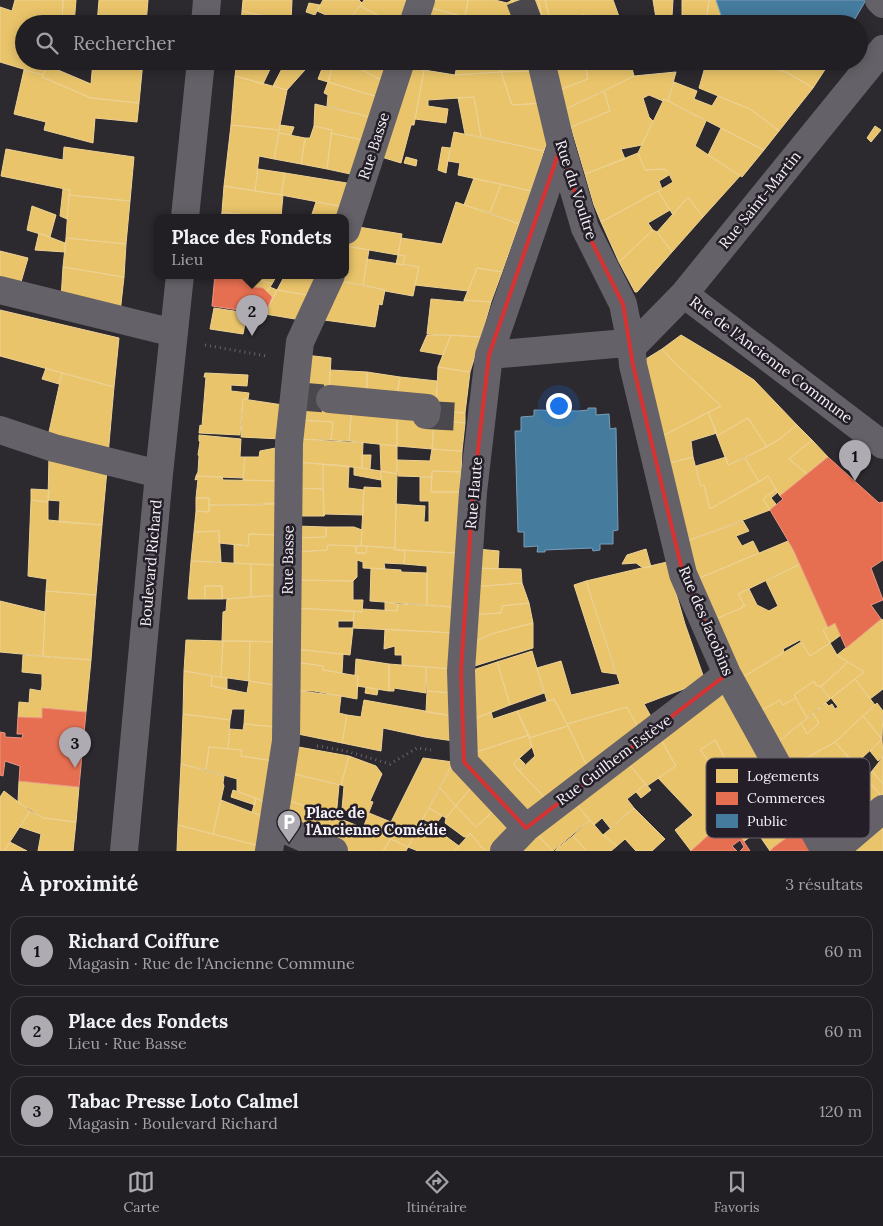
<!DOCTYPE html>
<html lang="fr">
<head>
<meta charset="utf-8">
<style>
  :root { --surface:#211f23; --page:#2d2c30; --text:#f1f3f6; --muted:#a2a2a6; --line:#3e3d41; --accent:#afabb2 }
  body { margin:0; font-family:Lora,serif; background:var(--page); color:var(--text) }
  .you { position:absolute; left:558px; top:405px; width:18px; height:18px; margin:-12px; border:4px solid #fff; border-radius:50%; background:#1a73e8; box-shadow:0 0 0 8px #1a73e833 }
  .badge { display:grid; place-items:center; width:32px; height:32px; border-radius:50%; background:var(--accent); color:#111; font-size:16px; font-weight:700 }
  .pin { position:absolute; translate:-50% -41px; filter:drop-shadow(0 1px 2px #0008) }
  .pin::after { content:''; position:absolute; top:26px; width:18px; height:15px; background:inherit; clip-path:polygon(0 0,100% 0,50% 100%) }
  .popup { position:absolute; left:154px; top:214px; width:195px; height:65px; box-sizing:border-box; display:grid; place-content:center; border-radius:10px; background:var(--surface); filter:drop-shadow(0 1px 4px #0005); font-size:16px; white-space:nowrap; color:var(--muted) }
  .popup b { font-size:19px; color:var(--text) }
  .popup::after { content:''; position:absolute; left:50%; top:100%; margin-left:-10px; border:10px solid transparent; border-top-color:var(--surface) }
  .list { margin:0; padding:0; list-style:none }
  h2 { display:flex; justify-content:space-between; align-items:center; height:65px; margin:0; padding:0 20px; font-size:21px }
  h2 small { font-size:16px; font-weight:400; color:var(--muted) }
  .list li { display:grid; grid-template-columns:32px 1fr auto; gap:15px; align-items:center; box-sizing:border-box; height:70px; margin:0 10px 10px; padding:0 10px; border:1px solid var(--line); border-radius:15px }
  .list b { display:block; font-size:19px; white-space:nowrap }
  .list p { margin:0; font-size:16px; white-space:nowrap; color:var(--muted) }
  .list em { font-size:16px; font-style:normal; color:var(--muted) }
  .icon { flex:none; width:28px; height:28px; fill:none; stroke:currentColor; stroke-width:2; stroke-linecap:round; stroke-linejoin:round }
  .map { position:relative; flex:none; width:883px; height:851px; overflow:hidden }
  .search { position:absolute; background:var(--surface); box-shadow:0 2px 12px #0003; left:15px; right:15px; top:15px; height:55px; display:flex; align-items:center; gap:12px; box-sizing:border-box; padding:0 18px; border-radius:28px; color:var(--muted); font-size:19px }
  .sheet { height:305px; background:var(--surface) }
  nav { display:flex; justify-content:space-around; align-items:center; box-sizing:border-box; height:70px; border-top:1px solid var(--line); background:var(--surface); font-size:14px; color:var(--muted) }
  nav a { display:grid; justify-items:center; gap:2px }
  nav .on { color:var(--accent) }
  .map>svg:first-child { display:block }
  .homes { fill:#e9c46a; stroke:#edd295 }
  .shops { fill:#e76f51; stroke:#eb9683 }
  .public { fill:#457b9d; stroke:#7a9eb8 }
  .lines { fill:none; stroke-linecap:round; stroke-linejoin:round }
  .minor-tunnel { stroke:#4a474d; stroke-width:28; stroke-dasharray:28 14; stroke-linecap:butt }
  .path { stroke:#68656a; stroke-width:3; stroke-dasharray:1 4; stroke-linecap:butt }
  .minor { stroke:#656168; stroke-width:28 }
  .marked { fill:none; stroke:#d83232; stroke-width:4; stroke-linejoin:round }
  .labels { text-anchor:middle; stroke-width:5; stroke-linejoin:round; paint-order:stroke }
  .street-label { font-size:15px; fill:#f5f1f8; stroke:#231e27 }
  .poi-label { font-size:15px; font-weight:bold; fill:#f5f1f8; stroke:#231e27; text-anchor:start }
  .key { fill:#231e27; stroke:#625d66; stroke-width:1 }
  .key-label { font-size:14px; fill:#f5f1f8 }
</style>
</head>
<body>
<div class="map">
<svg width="883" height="851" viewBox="0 0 883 851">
  <rect width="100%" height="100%" fill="#2c292f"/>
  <path class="homes" d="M15,0H63L62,24H24V61H48L43,75L0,62V7L12,11Z
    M63,0H76L74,24H62Z
    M99,0H148L146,24H97Z
    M243,0H292L291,22L242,11Z
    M323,0H359L362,3L346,24H336L339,21L317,11Z
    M364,0H413L406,24H395L360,6Z
    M427,0H468L465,17L424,6Z
    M468,0H495L507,3L512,0L518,24H464Z
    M512,0H538L544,24H518Z
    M538,0H545L551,24H544Z
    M545,0H613L621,22L619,24H589L584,14L561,24H551Z
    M653,0H673L672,16L656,18Z
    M682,0H709L706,24H672V18H682Z
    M709,0H716L723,21L729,24H706Z
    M309,3L320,5L315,15L306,12Z
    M360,6L395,24H346Z
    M424,6L465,17L464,24H419Z
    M242,11L265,16L291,22V24H241Z
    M584,14L589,24H561Z
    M672,16V24H646L645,19Z
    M48,61H61L58,70L91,84L93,61H143L139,103L91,98L42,77Z
    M237,61H251L271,67L263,84L235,76Z
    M251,61H273L271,67Z
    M286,61H313L287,90L273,86Z
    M325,61H334L328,82L318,79Z
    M334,61H343L386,82L381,98L328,82Z
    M343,61H393L386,82Z
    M408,61H428L424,70L406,68Z
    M458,61H498L501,72L455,75Z
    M498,61H533L535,71L501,72Z
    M550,61H607V62L586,69L588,79L559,90Z
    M630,61L634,76L566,109L559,90L588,79L586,69L607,61Z
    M708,61H750L766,68L767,65L790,74L813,88L779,131L752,110L699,88L705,67Z
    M750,61H810L826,68L813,88L790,74L767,65L766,68Z
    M406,68L424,70L414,125H411L401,163L378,156Z
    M24,70L43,75L42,77L91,98L139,103L137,122L95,118L93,143L44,130L46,122L14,114Z
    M424,70L455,75L501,72L512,105L543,103L548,139L544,151L481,137L474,97L428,100V106L448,109L446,123L415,119Z
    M535,71L545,103L512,105L501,72Z
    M676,72L668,101L664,99L663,101L649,95L643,98L649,117L653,121L642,145L621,149L625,159L585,174L571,127L610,111L604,91L634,76Z
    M235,76L287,90L279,130L231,125Z
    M328,82L381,98L374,118L327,106L328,95L324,93Z
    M674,82L697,91L694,99L712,106L718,96L752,110L779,131L764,150L668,101Z
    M604,91L610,111L571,127L566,109Z
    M474,97L481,137L465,134L458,98Z
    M664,99L706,121L695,146L740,176L703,217L688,197L673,215L658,191L673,182L668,172L665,169L645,170L638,153Z
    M315,104L374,118L367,141L331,133L332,130L314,126Z
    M231,125L279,130L274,159L259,156L255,191L224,186Z
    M280,125L294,127L291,135L279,133Z
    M314,126L332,130L327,169L301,164L305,138H310Z
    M875,126L881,130L871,142L867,138Z
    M721,128L764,150L742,177L708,155Z
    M454,132L544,151L531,191L458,175L460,163L448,161Z
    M279,133L305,138L301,164L274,159Z
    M331,133L367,141L355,175L327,169Z
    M64,147L134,157L130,201L69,195L70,190L1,176L6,149L63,160Z
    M442,147L450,148L446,173L438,170Z
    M638,153L645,170L665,169L669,175L659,181L662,189L601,222L594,205L585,174Z
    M406,157L417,160L416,166L404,163Z
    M258,169L285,173L281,195L255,191Z
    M285,173L353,184L345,207L281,195Z
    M474,178L501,184L490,213L464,205Z
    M501,184L531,191L519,224L490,213Z
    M224,186L283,195L281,217H262L222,212Z
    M63,189L70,190L67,219L60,216Z
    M658,191L670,210L648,223L653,230L619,262L601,222Z
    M69,195L130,201L126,244L66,238Z
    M688,197L703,217L672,252L657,232Z
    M316,202L345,207L342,217H311Z
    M456,202L519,224L502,272L477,268L468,291L415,285L419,267L403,264L405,256L398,255L401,238L442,244Z
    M32,206L56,215L50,237L27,230Z
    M222,212L262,217H221Z
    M352,226L402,234L398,255L346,246Z
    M653,230L657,232L672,252L637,292H635L619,262Z
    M39,233L65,243V252L35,250Z
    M66,238L126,244L124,277L63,267Z
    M346,246L369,250L363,285L334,280L335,275H346Z
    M0,251L28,258L19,289L0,285Z
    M398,255L405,256L403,265L396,264Z
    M367,259L419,267L413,296L385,291V290L363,285Z
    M63,267L124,277L120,313L61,299Z
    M477,268L502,272L491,302L464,300Z
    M246,275H277L272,284Z
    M285,275H322L313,296L277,290Z
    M255,278L272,284L267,292L263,288L254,287Z
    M334,280L385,290L382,305L379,304L375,327L317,319Z
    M270,287L277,290L265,314L272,297L267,292Z
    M277,290L313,296L301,320L265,314Z
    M431,299L464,302V300L491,302L481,337L427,334Z
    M214,308L247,313L243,334L210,329Z
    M0,310L119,338L114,387L0,356Z
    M427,335H451L443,355L420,351Z
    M451,335L481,337L470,372L438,367Z
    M681,335L731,365L754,380L797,425L778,440L767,447L748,418L717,436L708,412L721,406L674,362L662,349Z
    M662,349L674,362L721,406L659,438L641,362Z
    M305,355L331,358L329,395L301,392Z
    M438,367L470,372L465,413L436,410Z
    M46,368L62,373L59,384L42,379Z
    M330,370L367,372V399L329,395Z
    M367,372L400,377L396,402L367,399Z
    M62,373L114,387L108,455L47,441Z
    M205,373L248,375L247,386L231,385V391L249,393L248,399H243L240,435L199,433L200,425L202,426L206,377H204Z
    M400,377L437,381L436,405L396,402Z
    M301,392L329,395L328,404L300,402Z
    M243,399L283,405L281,439L241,437Z
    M300,402L352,406L349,441L331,440L333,422L298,420Z
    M352,406L397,410V446L349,441Z
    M397,410L434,424L432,449L397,446Z
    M436,410L465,413V423L434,420Z
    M708,412L717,433L691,441L693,457L666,464L659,438Z
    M748,418L767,447L728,465L717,436Z
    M298,420L333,422L331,440L297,439Z
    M434,420L465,423L462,451L432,449Z
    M797,425L812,440L789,459L807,474L780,496L768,476L759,482L745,458L778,440Z
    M199,435L241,439L240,457H245L243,478L196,476L198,472L199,456L198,455L200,442L199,441Z
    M297,439L363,443L362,468L296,462Z
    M812,440L828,457L807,474L789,459Z
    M380,444L397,446V474L381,471Z
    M281,447L280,481L243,480L245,457H259L260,451Z
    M432,449L462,451L461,472L432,471V477L398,476L397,460L430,461Z
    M362,455H371L370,469L362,468Z
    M49,456L107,470L102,525L59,522L60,501L48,500Z
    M693,457L700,484L701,486L704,485L710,509L768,476L776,489L763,499L770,510L687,541L666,464Z
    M726,457L728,465L745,458L759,482L710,509L704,485L701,486L700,484L696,466Z
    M296,462L323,464V489L296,488Z
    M323,464L349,466L348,488L364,490L363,515L325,514L324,516Z
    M354,467L381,471V480L354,475Z
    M381,471L397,474L395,548L361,546L364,487L382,488Z
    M432,471L461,472L459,492H431Z
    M196,476L222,477L223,480L280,481V504L209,505V498H196L198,479L195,480Z
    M420,477H432L431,492H459L456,553L395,550L396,504L425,506L424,522H429V501H420Z
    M296,488L323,489L324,516H295Z
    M31,489L49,490L48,502L31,500Z
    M776,489L778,492L771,498L776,504L770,510L763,499Z
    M196,498H209V512L196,511Z
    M31,500L48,502V520L102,525L96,595L46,591L47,579L28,576Z
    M264,503L280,504V535L249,534L248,546L219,543V531L194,532L196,511L209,512V505H263Z
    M743,521L749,531L736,536L742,546L753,541L759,553L697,579L687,541Z
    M296,526L326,527V537L296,538Z
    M326,527H354L362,530L361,546L328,545L327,550L295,552L296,538L326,537Z
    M219,531L221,562L191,561L194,532Z
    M249,534L280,535L279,565L234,563V544L248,546Z
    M788,541L800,564L738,594L745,606H742V608L713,620L697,579Z
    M328,545L356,546V553H366L367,546L395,548V550H405L404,564L384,563L385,569L363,568V562L357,560V577L353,581L296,580L295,552L327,550Z
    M356,546H367L366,553H356Z
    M477,549L499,551L498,569L474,568Z
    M646,549L651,567L643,568L636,563L622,564L627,555Z
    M405,550L456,553L453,607L427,605V566L404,564Z
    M191,561L251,564V597L222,599V586H205V599H188Z
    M667,562L685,624L705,681L644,704L653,720L639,729L627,707L567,724L554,699L547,701L537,668L561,661L571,695L620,684L586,581Z
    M251,564L279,565V595L251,597Z
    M800,564L828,627L823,630L830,643L810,656L800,640L783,649L784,652L743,677L713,620L742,608V606H745L738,594L749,589L757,605L769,611L778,606L766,581Z
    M371,568L401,570V572L427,573V605L370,601Z
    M474,568L521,569L522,583L473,587Z
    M296,580L353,581V600H363L362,612L295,608Z
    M586,581L616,674L602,672L574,585Z
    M522,583L529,603L502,606L501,613L471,615L473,587Z
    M205,586H222V599H205Z
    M46,591L96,595L91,660L43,656Z
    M279,595V642L222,641L223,612L226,611L227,599Z
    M0,601L45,612L43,656L0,652Z
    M385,602L398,604L397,611L385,610Z
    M529,603L533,623L491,634L470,644L471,615L501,613L502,606Z
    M398,604L453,607L454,633L353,628L354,611L362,612V609L397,611Z
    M295,608L354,611L353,621H338V628H353L350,655L295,649Z
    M881,619L883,620V689L870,699L855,679L864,672L837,655Z
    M533,623V648L468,668L470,644L491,634Z
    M835,623L841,635L830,643L823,630Z
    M385,629L454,633L453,669L402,665V655H395V646L384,649Z
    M186,640L223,641L221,677L184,671Z
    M223,641H250L249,681L221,677Z
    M250,641L279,642L282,686L249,681Z
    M801,642L810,656L830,643L837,655L848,662L821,687L816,685L814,681L794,695L796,698L783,705L780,700L762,710L743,677Z
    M295,649L343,654L342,673L323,670V666L295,662Z
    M532,651L544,693L510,705L497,662Z
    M23,655L91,660L86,712L42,708V718L18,717L19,702L29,703L30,689L41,691L42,686V674L22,672Z
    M356,659L389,664V691L357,686L358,676L355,675Z
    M295,662L323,666V670L358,676L357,699L314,691H300Z
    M497,662L510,705L469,721L467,672Z
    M848,662L864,672L830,699L821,686Z
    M389,664L426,667V693L394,688V691H389Z
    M426,667L453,669V693L427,691Z
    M184,671L212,676L211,686L247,693L249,681L282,686L276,727L244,724L245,709H232L230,720L183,714Z
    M212,676L227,678V689L211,686Z
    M855,679L875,705L835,742L790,767L778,742L801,723L807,734L819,723L813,714L826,703L829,706L832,704L835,709L838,707L831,698Z
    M814,681L816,685L821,687L830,699L807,718L794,695Z
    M366,687L378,690L377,695L365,693Z
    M726,688L765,764L738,780L736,779L715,740L700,750L727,786L710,800L727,819L691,851L675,830L693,815L658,778L676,766L659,736Z
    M300,691L341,696L339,713L347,715L342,743L293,733Z
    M427,691L453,693V716L426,712Z
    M796,698L807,718L778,742L762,710L780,700L783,705Z
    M554,699L568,726L529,738L517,711Z
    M364,700L453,716L454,741L425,737L383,728L381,751L342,743L347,715L361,717Z
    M877,703L883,711L882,739L863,716Z
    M627,707L639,729L588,768L567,724Z
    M517,711L529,735L470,754L469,721L491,712L493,719Z
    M183,714L230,720L228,749L209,747L206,770L181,764Z
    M813,714L819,723L807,734L801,723Z
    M863,716L882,739L860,760L863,762L857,767L835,742Z
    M244,724L276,727L274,761L241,756L242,750L228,749L230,729L243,730Z
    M568,726L588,768L546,799L519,771L535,756L529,738Z
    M529,735L532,747L513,764L546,799L524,816L470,754Z
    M659,736L676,766L647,786L628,763Z
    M882,739L883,757L878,761L870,751Z
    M715,740L736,779L727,786L700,750Z
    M835,742L848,756L824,774L829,782L828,783L803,795L790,767Z
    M293,746L349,756L341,785L290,773Z
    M209,747L242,750L241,756L274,761L269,804L237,791V779L206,770Z
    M349,756L376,766L382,774L370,801L373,802L367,817L342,809L344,786L341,785Z
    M848,756L883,798L866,812L853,793L841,802L828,783L829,782L824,774L832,768L836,775L844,767L840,762Z
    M883,757V784L872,771Z
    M423,758L453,762L408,847L384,836Z
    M519,758L525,764L519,771L513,764Z
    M453,762L474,784L456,806L440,788Z
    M628,763L646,784L627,799L634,808L610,828L602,818L594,825L575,803Z
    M181,764L224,776L223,783L224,786L213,834L178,825Z
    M765,764L804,825L770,851L757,832L743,842L735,828L719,838L713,831L727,819L710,800L737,778L738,780Z
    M872,771L883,784V798L866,778Z
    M290,773L339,785L336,818L288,800Z
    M19,781L79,787L76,822L43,818L18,802Z
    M474,784L496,808L476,827L456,806Z
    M646,784L651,790L641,798L636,792Z
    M440,788L456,806L446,818L429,808Z
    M233,790L256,798L255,805L231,797Z
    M4,791L30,811L4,851H0V797Z
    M256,798L269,804L267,818L252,812Z
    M221,800L267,818L263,847L213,834Z
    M288,800L348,822L337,847L284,824Z
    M575,803L590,820L553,851L536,833Z
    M456,806L476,827L496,808L516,826L492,851H485L470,833L467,837H464L445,823L446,818Z
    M429,808L442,816L435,825L423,819Z
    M634,808L665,839L652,851H636L625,839L617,846L603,835Z
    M30,811L43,818L76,822L73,851H38L41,834L20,827Z
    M369,813L391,822L384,836L363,828Z
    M590,820L603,835L617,846L611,851H587L573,836Z
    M348,822L384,836L391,839L383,851H345L337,847Z
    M421,822L444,835L459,846L454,851H418L408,847Z
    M883,824V851H854Z
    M178,825L263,847L262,851H177Z
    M470,833L485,851H454L467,837Z
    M536,833L553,851H522Z
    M573,836L587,851H555L559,847Z
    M391,839L408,847L406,851H383Z
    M10,842L27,851H4Z"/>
  <path class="shops" d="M215,275H246L255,278L254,287L263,288L272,297L265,314L212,306Z
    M828,457L879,503L883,502V560L871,568L883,600L871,605L881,619L846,648L835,623L828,627L793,549L770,510L783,499L780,496Z
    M42,708L86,712L79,787L19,781L20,766L5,761L3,776L0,775V732L5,733V737L22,738L23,734H17L18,717L42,718Z
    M828,783L841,802L853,793L866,812L833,840L803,795Z
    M804,825L810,851H770L774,847Z
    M735,828L750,851H740L744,847L740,840L732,846L737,851H691L713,831L719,838Z"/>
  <path class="public" d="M716,0H866L852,24H729L723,21Z
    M810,61H830L826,68Z
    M588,408H596V415L609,414L610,429L616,428L618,530L613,531V544H600V550L593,551L592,548L545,550V552H537L538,546L524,547V532H518L515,431H521V417L534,416V410L578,411L588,410Z"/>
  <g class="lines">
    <path class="minor-tunnel" d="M520,0L529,24
      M295,396L330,399
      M426,415L482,418"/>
    <path class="path" d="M205,345L267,356
      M317,746L346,751L390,764L417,748L431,750"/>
    <path class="minor" d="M879,0L883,4
      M205,24L207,0
      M413,24L421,0
      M541,61L561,146L585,228L623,304L631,343L633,365L683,574L727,674L825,851
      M185,217L201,61
      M346,230L401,61
      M0,290L174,333
      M684,294L883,445
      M489,355L637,342L684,294L883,49
      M330,399L427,408L426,415
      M0,430L54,448L159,474
      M274,825L334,851
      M526,828L464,762L461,671L473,492L489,355L561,146
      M124,851L159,474L180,275
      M269,851L286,741L289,443L300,342L331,275
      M504,851L526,828L727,674
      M834,851L883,809"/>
  </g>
  <path class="marked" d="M561,146L585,228L623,304L633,365L683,574L727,674L526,828L464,762L461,671L473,492L489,355Z"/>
  <defs>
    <symbol id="parking-pin" viewBox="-11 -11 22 30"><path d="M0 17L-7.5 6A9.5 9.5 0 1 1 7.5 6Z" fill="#afabb2" stroke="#231e27"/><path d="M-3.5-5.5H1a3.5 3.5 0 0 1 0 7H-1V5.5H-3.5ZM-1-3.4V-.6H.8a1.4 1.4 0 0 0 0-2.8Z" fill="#fff"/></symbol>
  </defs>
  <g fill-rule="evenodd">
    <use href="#parking-pin" x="275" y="808" width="28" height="38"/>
  </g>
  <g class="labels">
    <g class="street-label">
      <text transform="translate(374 146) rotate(-72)" y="5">Rue Basse</text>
      <text transform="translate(576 190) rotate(72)" y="5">Rue du Voultre</text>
      <text transform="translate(760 200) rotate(-51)" y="5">Rue Saint-Martin</text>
      <text transform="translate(771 360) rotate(37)" y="5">Rue de l'Ancienne Commune</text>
      <text transform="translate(474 493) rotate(-85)" y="5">Rue Haute</text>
      <text transform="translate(288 560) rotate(-89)" y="5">Rue Basse</text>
      <text transform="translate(151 563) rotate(-85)" y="5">Boulevard Richard</text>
      <text transform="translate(706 621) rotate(67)" y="5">Rue des Jacobins</text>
      <text transform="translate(614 760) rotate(-37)" y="5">Rue Guilhem Estève</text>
    </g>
    <g class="poi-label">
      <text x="306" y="818">Place de<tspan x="306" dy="17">l'Ancienne Comédie</tspan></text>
    </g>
  </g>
  <rect x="706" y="758" width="164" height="80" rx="8" class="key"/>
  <rect x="716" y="769" width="22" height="14" fill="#e9c46a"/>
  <rect x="716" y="792" width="22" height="13" fill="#e76f51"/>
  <rect x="716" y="814" width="22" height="14" fill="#457b9d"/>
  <g class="key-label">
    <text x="747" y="781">Logements</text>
    <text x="747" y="803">Commerces</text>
    <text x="747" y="826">Public</text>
  </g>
</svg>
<div class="you"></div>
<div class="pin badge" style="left:855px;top:481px">1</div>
<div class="pin badge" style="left:252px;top:336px">2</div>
<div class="popup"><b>Place des Fondets</b>Lieu</div>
<div class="pin badge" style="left:75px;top:768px">3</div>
<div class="search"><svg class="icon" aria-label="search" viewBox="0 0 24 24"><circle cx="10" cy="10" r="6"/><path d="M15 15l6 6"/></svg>Rechercher</div>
</div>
<section class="sheet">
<h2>À proximité<small>3 résultats</small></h2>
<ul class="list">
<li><span class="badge">1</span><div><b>Richard Coiffure</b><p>Magasin · Rue de l'Ancienne Commune</p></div><em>60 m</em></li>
<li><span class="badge">2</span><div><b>Place des Fondets</b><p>Lieu · Rue Basse</p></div><em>60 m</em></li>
<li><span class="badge">3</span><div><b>Tabac Presse Loto Calmel</b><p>Magasin · Boulevard Richard</p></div><em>120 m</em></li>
</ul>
</section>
<nav>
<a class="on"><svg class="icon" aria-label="map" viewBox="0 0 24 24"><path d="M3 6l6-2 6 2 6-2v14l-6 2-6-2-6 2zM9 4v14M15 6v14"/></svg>Carte</a>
<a><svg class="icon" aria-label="directions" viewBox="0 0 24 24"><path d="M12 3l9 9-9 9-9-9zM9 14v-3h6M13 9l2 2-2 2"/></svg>Itinéraire</a>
<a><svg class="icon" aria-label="saved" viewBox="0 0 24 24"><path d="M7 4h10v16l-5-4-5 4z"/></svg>Favoris</a>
</nav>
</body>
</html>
